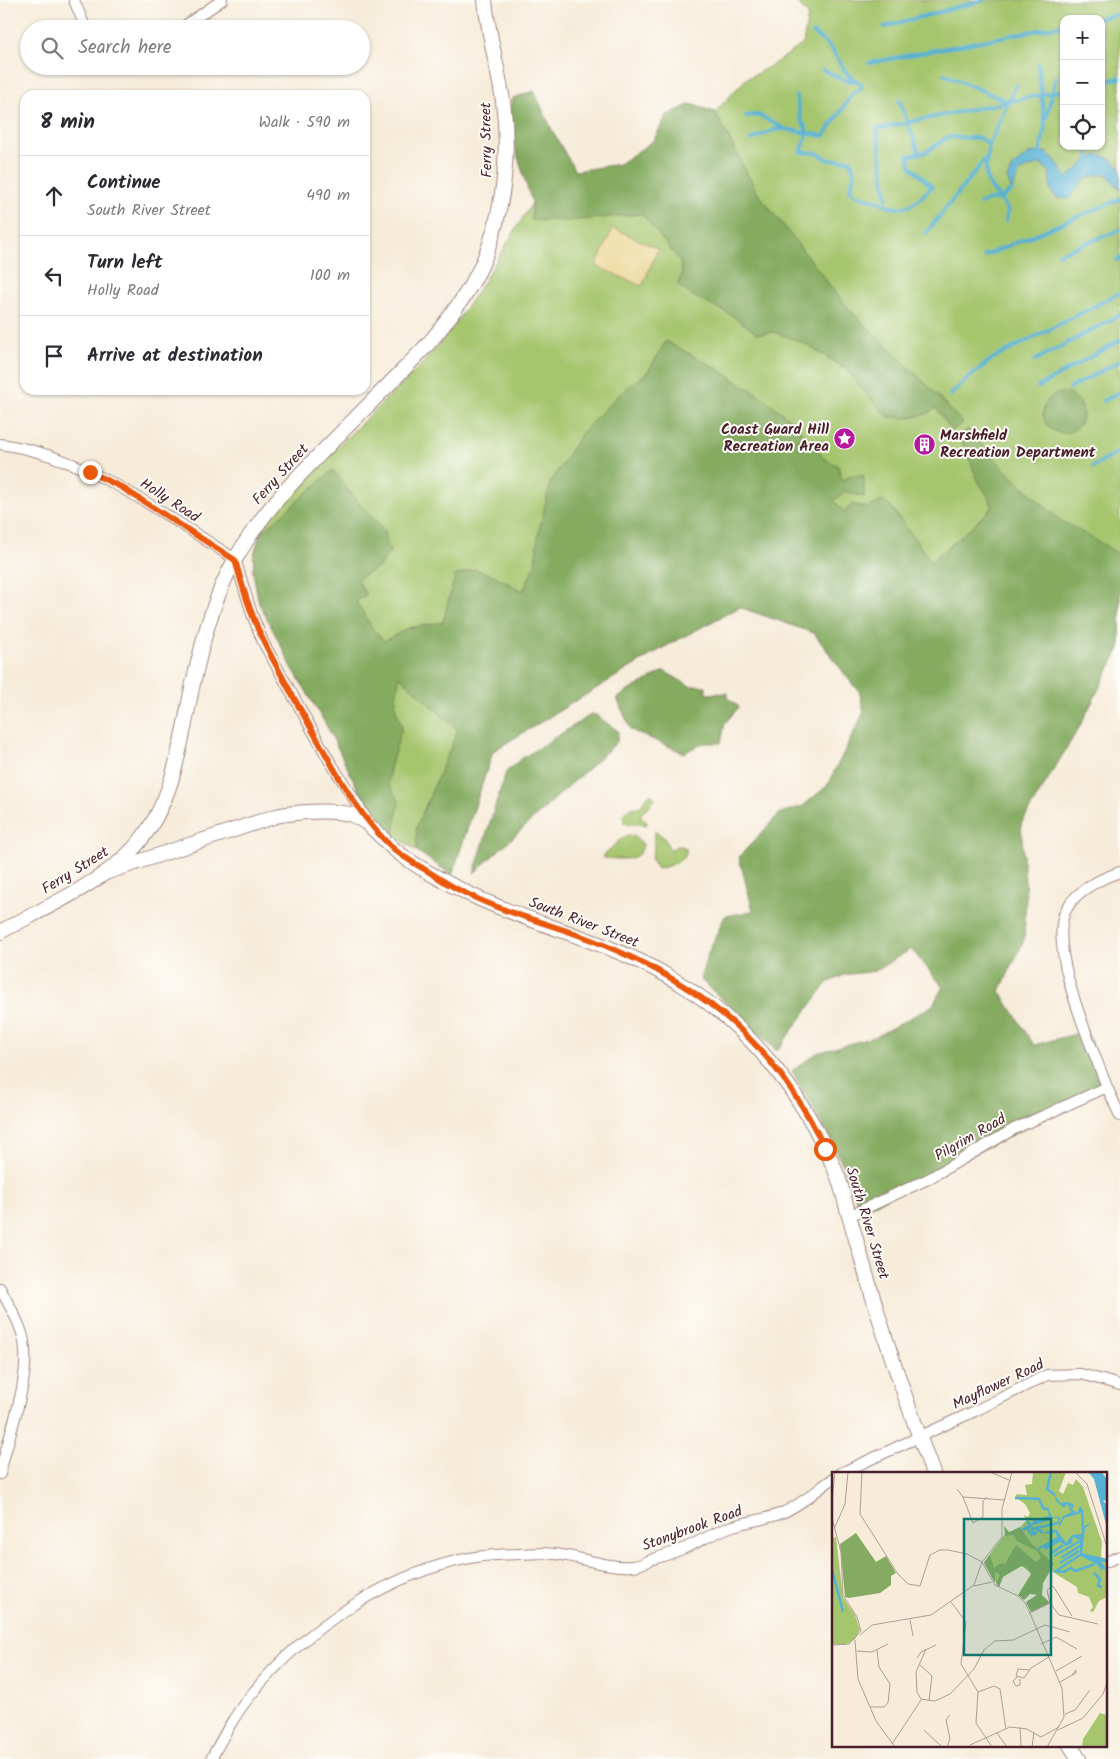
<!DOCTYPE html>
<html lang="en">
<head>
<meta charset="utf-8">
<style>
  :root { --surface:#fff; --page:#f2f2f3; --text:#2b2b33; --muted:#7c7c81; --line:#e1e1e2 }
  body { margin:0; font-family:Kalam,sans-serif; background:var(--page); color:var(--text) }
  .controls { position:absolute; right:15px; top:15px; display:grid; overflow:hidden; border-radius:10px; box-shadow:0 1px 4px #0004 }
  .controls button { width:45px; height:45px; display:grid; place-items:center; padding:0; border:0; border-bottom:1px solid var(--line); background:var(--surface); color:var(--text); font:25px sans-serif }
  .stop { position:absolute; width:15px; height:15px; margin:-11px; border:4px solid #ea580c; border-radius:50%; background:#fff }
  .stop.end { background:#ea580c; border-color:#fff; box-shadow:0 1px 5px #0008 }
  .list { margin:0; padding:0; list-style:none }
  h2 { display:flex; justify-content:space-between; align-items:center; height:65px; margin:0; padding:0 20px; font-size:21px }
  h2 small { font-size:16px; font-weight:400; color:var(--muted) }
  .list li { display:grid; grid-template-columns:32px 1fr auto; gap:15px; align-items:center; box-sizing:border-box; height:80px; padding:0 20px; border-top:1px solid var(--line) }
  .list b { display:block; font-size:19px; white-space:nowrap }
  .list p { margin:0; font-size:16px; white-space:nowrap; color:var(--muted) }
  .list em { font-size:16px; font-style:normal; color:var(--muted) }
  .icon { flex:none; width:28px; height:28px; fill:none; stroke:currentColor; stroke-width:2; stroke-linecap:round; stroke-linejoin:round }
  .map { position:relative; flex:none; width:1120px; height:1759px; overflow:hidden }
  .search { position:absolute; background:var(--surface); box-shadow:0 1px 4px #0004; left:20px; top:20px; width:350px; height:55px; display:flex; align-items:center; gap:12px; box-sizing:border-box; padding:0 18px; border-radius:28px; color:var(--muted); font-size:19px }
  .panel { position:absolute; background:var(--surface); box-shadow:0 1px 4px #0004; left:20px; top:90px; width:350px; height:305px; border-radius:15px }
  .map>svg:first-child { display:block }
  .green { fill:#a6c66e; stroke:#78724c; fill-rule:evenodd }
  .forest { fill:#84ab61; stroke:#676546 }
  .sand { fill:#eeda9e; stroke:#9c7c64 }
  .water { fill:#56b1d4; stroke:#506880 }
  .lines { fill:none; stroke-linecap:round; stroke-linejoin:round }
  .stream { stroke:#56b1d4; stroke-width:4 }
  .street-casing { stroke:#a08682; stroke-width:12 }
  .secondary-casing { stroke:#a08682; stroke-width:16 }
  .street { stroke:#fff; stroke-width:10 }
  .secondary { stroke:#fff; stroke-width:14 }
  .route { stroke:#ea580c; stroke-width:6 }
  .labels { text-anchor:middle; stroke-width:4; stroke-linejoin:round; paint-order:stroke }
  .street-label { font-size:15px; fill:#4a1f2b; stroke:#fdfcf7 }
  .poi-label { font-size:15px; font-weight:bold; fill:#4a1f2b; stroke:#fdfcf7; text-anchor:end }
  .inset-river { fill:none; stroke:#56b1d4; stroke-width:2.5 }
  .inset-road { fill:none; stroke:#b29a94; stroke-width:1 }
  .view { fill:#0f766e; fill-opacity:0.15; stroke:#0f766e; stroke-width:2.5 }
  .inset-edge { fill:none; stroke:#4a1f2b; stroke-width:2.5 }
</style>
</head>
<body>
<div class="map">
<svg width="1120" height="1759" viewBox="0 0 1120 1759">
  <rect width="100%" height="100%" fill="#fdfcf7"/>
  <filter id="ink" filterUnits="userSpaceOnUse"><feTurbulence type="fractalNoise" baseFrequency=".02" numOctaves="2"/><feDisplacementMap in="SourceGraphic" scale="10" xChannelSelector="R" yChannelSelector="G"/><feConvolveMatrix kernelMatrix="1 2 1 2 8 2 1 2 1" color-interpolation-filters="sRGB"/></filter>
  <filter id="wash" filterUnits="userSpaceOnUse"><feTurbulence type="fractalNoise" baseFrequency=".0096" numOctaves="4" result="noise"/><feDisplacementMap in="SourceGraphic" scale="20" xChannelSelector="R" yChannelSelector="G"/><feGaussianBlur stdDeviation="1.12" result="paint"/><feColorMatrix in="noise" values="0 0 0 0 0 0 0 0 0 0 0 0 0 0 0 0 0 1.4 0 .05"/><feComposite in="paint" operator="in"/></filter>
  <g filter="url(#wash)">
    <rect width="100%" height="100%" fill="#f7ecda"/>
    <path class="green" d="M795,0H1120V648L1077,731L854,686L814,633L740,607L666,646L493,751L452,875L398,838L362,797L328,728L292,667L259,603L253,572L254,555L260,534L268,519L280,503L420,366L447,335L475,295L532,203L753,185L715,112L746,79L771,66L803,44L808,15ZM1064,19H1101V146H1064Z
      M650,794L656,799L640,815L648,823L645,825C638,823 631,826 624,823L623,814L628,809L642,806V803Z
      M656,831L664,838L670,850L679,845L686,848V855C678,864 668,866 657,869L651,859L654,848V834Z
      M634,835L643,844C641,863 619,859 605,858L602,857L623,837Z"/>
    <path class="forest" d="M534,91L552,130L575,171L619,164L653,141L667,115L691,104L715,112L757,192L847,307L934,392L963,423L952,431L936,408L926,414L909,418L888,417L873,402L847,370L804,343L774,332L757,334C748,327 738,319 728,313C710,304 692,298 677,284L682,275L680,261L642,214L567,221L531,220L532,203L506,118L513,98Z
      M666,341L716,368L764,398L789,419L815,446L823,458L837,465L839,469L840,475L844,480L850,475L864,476V497L845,491L834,501L844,512L853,504L868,508L883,500L892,508L931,561L958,539L992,508C990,496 983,490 978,480C970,466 970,449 957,438L968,429L1007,472L1059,519L1114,551L1120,557V648L1077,731L1021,824L1026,896L1024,940L1000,991L1034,1045L1087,1031L1107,1087L870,1206L857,1202L837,1152L792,1071L817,1053L877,1036L932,1006L943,987L911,949L875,971L844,975L827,983L777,1051L700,979L708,953L725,916L753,911L739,857L780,813L803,806L827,786L864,712L859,690L854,686L814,633L739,607L666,646L493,751L452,875L417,851L416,828L458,730L399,676L395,707L402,727L390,768L388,783L399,801L394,833L362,797L328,728L292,667L259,603L253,572L254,555L260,534L333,470L355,499L383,529L390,552L380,566L357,579L366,595L356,601L372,628L384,641L408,628L443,622L455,576L475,569L493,575L523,591L535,565L538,536L550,483L583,431L627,387L648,372Z
      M1043 413a20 20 0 1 1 40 0a20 20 0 1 1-40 0Z
      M664,671L690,686H706V694L728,693V698L739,707L725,723L721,743H703L684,753L631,730L617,699L626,692Z
      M592,714L596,715L618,731L617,742L474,873L506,772L521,759Z"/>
    <path class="sand" d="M613,228L658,249L642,286L596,266Z"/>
    <path class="water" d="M1045,152C1059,160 1058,167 1067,178C1087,163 1097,141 1120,168V190L1108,175C1086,173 1082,182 1069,199L1056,198L1051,190L1049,171L1040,164L1020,171L1012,190L1007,179L1012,167L1030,153Z"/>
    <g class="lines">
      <path class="stream" d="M1096,19L1120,14
        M884,27L984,0
        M869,63L1064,25
        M1038,64L1045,127L1040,152
        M823,70L844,80L854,81
        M944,74L1006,101
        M1101,82L1120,78
        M796,96L801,120L806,128L807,135L801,152L817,153L829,160H850L855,175L850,189C859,199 863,196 874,200C879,201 884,204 889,206C908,213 919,199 932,187L911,166L908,156L926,152L948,137L980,138L989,145C986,171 980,180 1001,199L1012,190
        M899,100L919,153
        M746,116L758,115L783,128
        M1046,119L1056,77
        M751,140L773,130L784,129L824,136L854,92L861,89L862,84C842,75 843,64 831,49C827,43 819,38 813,33
        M989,145L1016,85
        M1088,146L1089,158
        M887,199L877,129L1064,90
        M980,204L989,200L1001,199L1008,211L1006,221
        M926,233L987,157
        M1058,254L1120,230
        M984,256L1120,199
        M1117,260L1120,258
        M1034,361L1120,315
        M1038,387L1120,340
        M1070,388L1120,361
        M950,395L967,379L992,359L1120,293
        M1103,401L1120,392
        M1093,467L1120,451"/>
    </g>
  </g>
  <g filter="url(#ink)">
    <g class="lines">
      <defs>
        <path id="street" d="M74,0L86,29
          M180,29L222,0
          M0,444C88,456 162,513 235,559L252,614L263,642L329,760L369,823
          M1107,1087C1093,1049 1045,944 1067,908C1077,890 1102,878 1120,872
          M849,1216L928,1179L1014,1129L1107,1087L1120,1116
          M0,1288C8,1304 19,1320 23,1337C33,1376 8,1435 0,1474
          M841,1473L975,1411L1047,1375L1081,1374L1120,1385
          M1106,1562L1120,1556
          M211,1759C223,1737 235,1714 251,1695C305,1628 389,1572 475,1557C497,1554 520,1554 542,1553C572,1553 602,1568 632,1566C639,1566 647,1562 653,1559C664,1556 675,1552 685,1548C700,1541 714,1533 730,1527C747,1521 767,1520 784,1512C802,1504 818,1489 834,1478"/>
        <path id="secondary" d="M105,873L276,816C294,812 334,809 352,815C369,821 381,838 395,850C414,866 447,883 469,894C535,926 608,940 671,978C747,1022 803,1092 836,1172C842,1186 845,1202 849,1216C858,1245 866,1275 875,1304C892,1361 912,1417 933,1473
          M0,932C40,910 94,887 127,855C173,812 180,746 192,688C202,644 213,597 236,558C260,515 293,481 328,446C361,412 396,378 429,343C449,319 469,293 482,264C504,214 510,155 503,101C498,67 488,34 485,0
          M1070,1745L1079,1759"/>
      </defs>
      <use href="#street" class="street-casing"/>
      <use href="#secondary" class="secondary-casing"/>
      <use href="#street" class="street"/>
      <use href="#secondary" class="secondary"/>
    </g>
  </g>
  <g class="lines" filter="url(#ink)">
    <path class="route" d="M90,472L121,487L235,560C243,588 251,616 264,642C281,676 300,709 319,742C340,780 362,821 395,850C403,857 414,863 424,869C433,874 441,880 450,885C488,907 532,919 573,933C689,975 772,1035 825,1149"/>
  </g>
  <defs>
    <symbol id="sight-disc" viewBox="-11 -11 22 22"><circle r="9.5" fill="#b5179e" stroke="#fdfcf7"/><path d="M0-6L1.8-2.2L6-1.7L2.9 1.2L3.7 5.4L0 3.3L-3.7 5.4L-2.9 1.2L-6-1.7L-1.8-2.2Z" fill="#fff"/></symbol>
    <symbol id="building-disc" viewBox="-11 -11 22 22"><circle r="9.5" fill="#b5179e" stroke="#fdfcf7"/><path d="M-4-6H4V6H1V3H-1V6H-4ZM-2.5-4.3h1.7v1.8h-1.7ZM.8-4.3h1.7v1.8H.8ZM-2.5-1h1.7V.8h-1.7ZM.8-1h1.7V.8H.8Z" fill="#fff"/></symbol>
  </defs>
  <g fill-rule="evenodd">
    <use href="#sight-disc" x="832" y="426" width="25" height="25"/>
    <use href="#building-disc" x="912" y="432" width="25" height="25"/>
  </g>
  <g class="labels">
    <g class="street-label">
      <text transform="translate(486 140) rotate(-91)" y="5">Ferry Street</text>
      <text transform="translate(280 474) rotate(-48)" y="5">Ferry Street</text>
      <text transform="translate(170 500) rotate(33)" y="5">Holly Road</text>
      <text transform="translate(75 870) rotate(-32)" y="5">Ferry Street</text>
      <text transform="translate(584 922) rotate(21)" y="5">South River Street</text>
      <text transform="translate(970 1137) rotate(-30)" y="5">Pilgrim Road</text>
      <text transform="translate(868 1223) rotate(73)" y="5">South River Street</text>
      <text transform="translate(998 1384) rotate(-25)" y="5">Mayflower Road</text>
      <text transform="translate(692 1528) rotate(-20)" y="5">Stonybrook Road</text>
    </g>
    <g class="poi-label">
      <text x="829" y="434">Coast Guard Hill<tspan x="829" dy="17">Recreation Area</tspan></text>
      <text x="940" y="440" text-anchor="start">Marshfield<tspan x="940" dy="17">Recreation Department</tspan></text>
    </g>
  </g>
  <g transform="translate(832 1472)">
    <rect width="275" height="275" fill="#f7ecda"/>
    <path d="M201,0H234L227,19L231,22L236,11L241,13L244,7L251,15L270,70L269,85L275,87V125L267,129L261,140L258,139L261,135L257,125L246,121L245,115L219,99L221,94L211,111L190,94L170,105L167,115L152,90L173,62L190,61L188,55L195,48L191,43L196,45L198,41L193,32L183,25L185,22L195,23L193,13L200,12ZM4,65L11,125L23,143L28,158L23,167L13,173L0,172V66ZM268,241L275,243V275H250L251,267Z" fill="#a6c66e"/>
    <path d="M172,54L177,60L188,55L198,70L222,92L211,111L210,123L218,131L199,140L194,130L205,123L198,122L192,128L186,123L199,102L195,96L189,94L171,105L167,115L164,111L168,103L163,100V111L152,91L158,83L162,96L169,91L173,92L184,73L204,90L209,86L205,79L185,69L182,63L173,64ZM24,61L44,90L54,84L64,101L59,104V113L48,121L17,126L13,125L8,72Z" fill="#84ab61"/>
    <path d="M256,0H270L275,8V29L271,28L275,34V56L262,7ZM223,23L228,31L235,30L241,32L242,35L239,37L245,41L248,34L251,38L252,54L260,51L253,56L250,81L275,87V90H269L275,98L270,97L266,105L269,97L265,92L248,84V68L241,65L240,71L234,74L227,69L223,60L220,62L210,61L224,57L234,71L240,63L250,62L249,41L232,46L227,56L226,46H219L217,43L216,41L217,38L220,45H228V51L231,44L240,40L237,37L240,33L236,35L235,31L232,36L224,29Z" fill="#56b1d4"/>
    <path class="inset-river" d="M219,0L215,17L223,23M183,26L207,27L211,36L217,38M201,49L219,45M200,52L220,46M194,54L199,62H203L206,57L211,61M190,58L199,54L195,49M201,61L200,57L226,51M212,75L227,67M206,77L226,66M213,77L227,69M217,83L231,73M222,84L248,69M229,86L248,74M228,91L247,79M0,97L11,140M222,99L232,100L239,96L243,99L263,92M224,99L248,83M262,101L268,107L266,114L270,115"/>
    <path class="inset-road" d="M30,0L28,42L66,102L76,112L88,114L98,83L108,78H116L135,82L150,90L163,113L186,124L194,132L230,216L232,245L215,275M158,0L177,8M243,0L255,12L275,75M125,17L131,25L172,28M131,25L141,51L151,45V29L155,25M0,28L3,0M0,46L9,80L11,123L25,145L29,159L17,172L0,173M3,55L13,32L16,0M142,114L160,110M119,130L134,150L129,192L146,220L144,251L160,275M218,131L215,118L221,114L240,144M198,141L218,131L227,143L266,152M78,148L81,164M28,163L40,153L99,143L142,113L150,90L170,65V37L180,0M23,168L26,207L44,249L63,275M209,172L224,165L245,177M25,179L40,180L56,172M85,186L89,180L104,173M87,192L100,204L97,229M197,198L186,197L184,204L192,206L199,196L217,185M224,199L250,184M185,205L181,209L184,214L188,213V207M228,210L244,201V198L240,203M146,220L162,214L168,217L174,257M89,227L103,229L118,222L142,197L152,178L163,169L181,168L213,153L238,160M89,227L85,220L84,200L94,177M38,235H52L56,231L58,212L47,195L45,178M233,242L243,238L258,218M188,255L189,275M92,258L110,275M226,258L251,246L271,222L275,211M165,261L175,275M60,272L89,228M138,273L178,255L195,257L209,265L227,255M115,275L118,267L114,248L118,243M200,275L202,260"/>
    <path class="view" d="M132,47H219V183H132Z"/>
    <rect width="275" height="275" class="inset-edge"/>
  </g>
</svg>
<div class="controls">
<button>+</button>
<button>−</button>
<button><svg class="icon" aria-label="locate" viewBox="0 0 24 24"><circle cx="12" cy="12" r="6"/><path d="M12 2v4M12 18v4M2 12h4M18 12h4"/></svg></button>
</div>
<div class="stop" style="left:825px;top:1149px"></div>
<div class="stop end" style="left:90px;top:472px"></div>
<div class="search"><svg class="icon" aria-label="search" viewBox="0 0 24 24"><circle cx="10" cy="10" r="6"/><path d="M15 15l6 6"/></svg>Search here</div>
<section class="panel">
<h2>8 min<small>Walk · 590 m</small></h2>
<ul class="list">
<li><svg class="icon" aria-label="ahead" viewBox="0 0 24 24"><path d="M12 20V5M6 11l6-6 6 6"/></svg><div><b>Continue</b><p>South River Street</p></div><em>490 m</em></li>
<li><svg class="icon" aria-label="left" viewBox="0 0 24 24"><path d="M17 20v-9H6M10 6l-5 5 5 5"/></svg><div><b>Turn left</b><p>Holly Road</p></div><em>100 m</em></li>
<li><svg class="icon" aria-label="arrive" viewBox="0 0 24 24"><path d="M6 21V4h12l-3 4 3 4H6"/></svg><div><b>Arrive at destination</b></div></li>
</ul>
</section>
</div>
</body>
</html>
